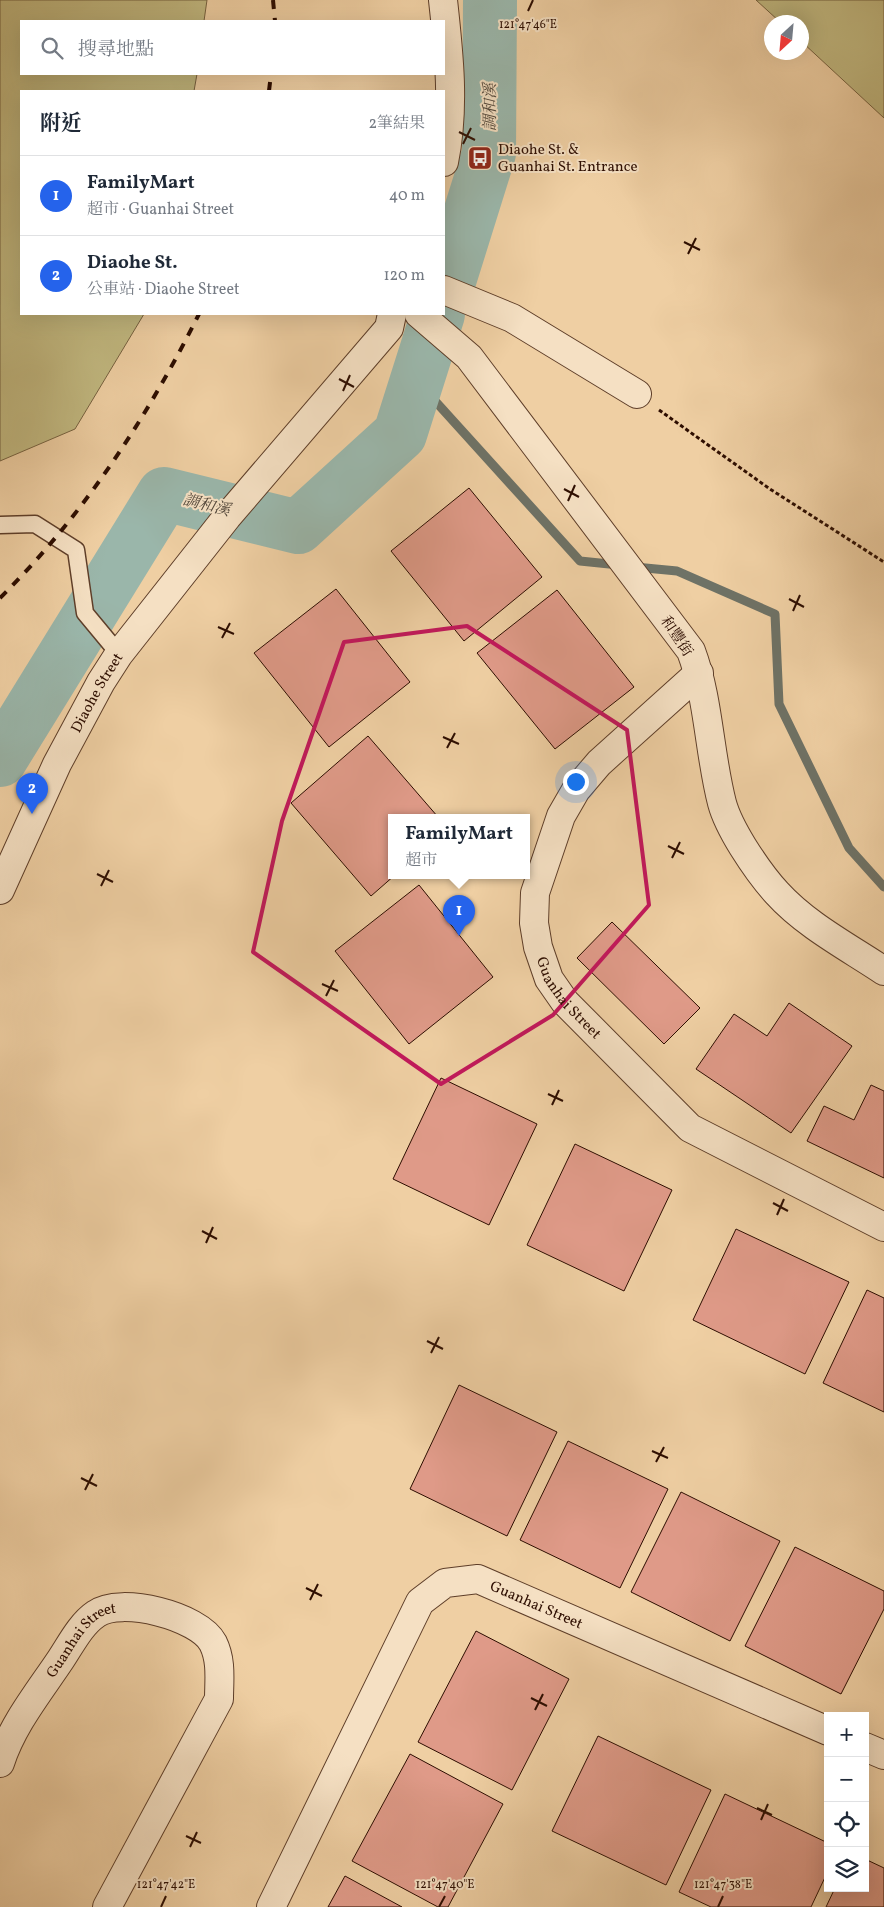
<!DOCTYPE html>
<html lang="zh-TW">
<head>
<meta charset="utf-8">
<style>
  :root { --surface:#fff; --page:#f6f6f7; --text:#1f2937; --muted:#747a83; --line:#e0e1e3; --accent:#2563eb }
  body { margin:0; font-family:Vollkorn,"Noto Serif TC",serif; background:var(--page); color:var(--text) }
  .controls { position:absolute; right:15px; bottom:15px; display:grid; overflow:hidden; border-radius:0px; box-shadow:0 5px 20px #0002 }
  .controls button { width:45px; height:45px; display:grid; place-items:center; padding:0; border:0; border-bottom:1px solid var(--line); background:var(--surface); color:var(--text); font:25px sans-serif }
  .compass { position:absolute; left:764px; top:15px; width:45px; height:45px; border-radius:50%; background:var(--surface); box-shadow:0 5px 20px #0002; rotate:206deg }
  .you { position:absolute; left:575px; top:781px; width:18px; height:18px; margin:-12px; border:4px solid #fff; border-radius:50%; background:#1a73e8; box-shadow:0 0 0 8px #1a73e833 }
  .badge { display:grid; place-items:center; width:32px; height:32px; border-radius:50%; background:var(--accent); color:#fff; font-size:16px; font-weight:700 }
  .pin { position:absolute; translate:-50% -41px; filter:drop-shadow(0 1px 2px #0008) }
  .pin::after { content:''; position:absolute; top:26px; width:18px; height:15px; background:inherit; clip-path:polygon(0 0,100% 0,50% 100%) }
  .popup { position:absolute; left:388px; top:814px; width:142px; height:65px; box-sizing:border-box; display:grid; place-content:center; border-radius:0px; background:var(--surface); filter:drop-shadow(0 1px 4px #0005); font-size:16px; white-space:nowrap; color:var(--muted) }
  .popup b { font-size:19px; color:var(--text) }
  .popup::after { content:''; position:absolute; left:50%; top:100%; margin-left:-10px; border:10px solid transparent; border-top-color:var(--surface) }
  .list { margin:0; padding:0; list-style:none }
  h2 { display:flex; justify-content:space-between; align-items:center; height:65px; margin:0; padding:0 20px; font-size:21px }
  h2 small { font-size:16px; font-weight:400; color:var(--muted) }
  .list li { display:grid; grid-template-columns:32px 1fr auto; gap:15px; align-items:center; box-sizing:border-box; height:80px; padding:0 20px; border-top:1px solid var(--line) }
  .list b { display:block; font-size:19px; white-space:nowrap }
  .list p { margin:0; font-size:16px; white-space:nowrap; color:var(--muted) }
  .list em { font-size:16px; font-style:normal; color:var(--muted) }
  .icon { flex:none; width:28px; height:28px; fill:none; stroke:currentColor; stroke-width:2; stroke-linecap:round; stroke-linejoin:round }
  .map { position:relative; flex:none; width:884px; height:1907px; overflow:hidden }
  .search { position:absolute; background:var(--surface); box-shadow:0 5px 20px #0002; left:20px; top:20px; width:425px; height:55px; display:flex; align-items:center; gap:12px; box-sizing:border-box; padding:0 18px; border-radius:0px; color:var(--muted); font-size:19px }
  .panel { position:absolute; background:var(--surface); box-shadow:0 5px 20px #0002; left:20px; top:90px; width:425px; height:225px; border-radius:0px }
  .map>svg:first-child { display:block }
  .green { fill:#c1b880; stroke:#776240 }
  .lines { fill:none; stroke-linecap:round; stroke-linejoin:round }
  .stream { stroke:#6e7266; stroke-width:9 }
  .river { stroke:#9ab6aa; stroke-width:54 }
  .building { fill:#df9a88; stroke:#2d0d00 }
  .lane-casing { stroke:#5e3e29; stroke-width:19 }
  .street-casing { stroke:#5e3e29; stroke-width:30 }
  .path { stroke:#2d0d00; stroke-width:3; stroke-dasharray:4 2.5; stroke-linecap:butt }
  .lane { stroke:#f5e0c3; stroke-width:16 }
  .street { stroke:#f5e0c3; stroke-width:28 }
  .rail { stroke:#2d0d00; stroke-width:4; stroke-dasharray:9 9; stroke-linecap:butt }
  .marked { fill:none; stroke:#c2185b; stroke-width:4; stroke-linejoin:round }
  .ticks { fill:none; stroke:#2d0d00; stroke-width:2 }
  .labels { text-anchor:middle; stroke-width:4; stroke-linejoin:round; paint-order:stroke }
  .poi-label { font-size:15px; fill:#2d0d00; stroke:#f5e0c3; text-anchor:start }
  .street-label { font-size:15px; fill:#2d0d00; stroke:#f5e0c3 }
  .water-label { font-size:16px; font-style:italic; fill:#53483c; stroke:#f5e0c3 }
  .ticks-label { font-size:12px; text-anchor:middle; fill:#2d0d00; stroke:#f5e0c3; stroke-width:4; stroke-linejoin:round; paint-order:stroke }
</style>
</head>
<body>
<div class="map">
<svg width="884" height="1907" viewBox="0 0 884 1907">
  <rect width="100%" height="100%" fill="#efcfa3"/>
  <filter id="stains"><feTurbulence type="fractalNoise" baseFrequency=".004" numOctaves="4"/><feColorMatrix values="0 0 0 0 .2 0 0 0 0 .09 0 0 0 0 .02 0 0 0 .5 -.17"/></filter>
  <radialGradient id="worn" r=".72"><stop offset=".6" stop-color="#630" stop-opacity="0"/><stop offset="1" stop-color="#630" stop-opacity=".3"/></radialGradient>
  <path class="green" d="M0,0H207L204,21H21V74H197L194,91H21V314H144L75,429L0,461Z
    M756,0H884V118L802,42V22H780Z"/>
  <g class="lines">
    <path class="stream" d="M417,381L580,561L619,565
      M635,567L677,571L775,614L779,704L849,848L884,887"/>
    <path class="river" d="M444,297L489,153L490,0
      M0,760L164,494L298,527L400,434L438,314"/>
  </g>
  <path class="building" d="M469,488L542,577L464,641L391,551Z
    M336,589L410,682L329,747L254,653Z
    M557,590L634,687L555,749L477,653Z
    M368,736L438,817H392V875H395L371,896L291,803Z
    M419,885L493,977L409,1044L335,951Z
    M612,922L700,1008L664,1044L577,958Z
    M789,1003L852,1046L791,1133L696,1069L734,1014L767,1036Z
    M441,1078L537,1124L489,1225L393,1179Z
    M871,1085L884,1091V1178L807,1141L824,1106L854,1120Z
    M575,1144L672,1190L624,1291L527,1245Z
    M736,1229L849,1282L805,1374L693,1320Z
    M867,1290L884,1298V1412L823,1383Z
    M459,1385L557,1432L507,1536L410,1489Z
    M568,1441L668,1489L620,1588L520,1540Z
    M681,1492L780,1541L730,1641L631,1592Z
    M795,1547L884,1591V1609L841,1694L745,1646Z
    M476,1631L569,1679L512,1790L418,1742Z
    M598,1736L711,1790L666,1885L552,1831Z
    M410,1754L503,1804L448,1907H438L352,1861Z
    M725,1794L828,1843V1871L811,1907H711L679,1892Z
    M865,1859L884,1868V1907H826L835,1888H865Z
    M345,1876L402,1907H328Z"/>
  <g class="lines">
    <defs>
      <path id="lane" d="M0,525L35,524L76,550L85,613L119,654"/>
      <g id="street">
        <path d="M443,0C449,54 455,108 444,162"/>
        <path d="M444,290L512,318L637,394"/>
        <path d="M419,314L469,357L691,651C709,699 709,753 722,803C726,818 735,834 743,847C753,863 764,879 777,893C806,925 848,947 884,971"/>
        <path id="s1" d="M699,673L599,763L576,790L561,816L535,893L534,923L538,947L549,979L565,1002L690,1128L884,1227"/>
        <path id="s2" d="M0,890L57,764L101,682L119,654L227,517L389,328L392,314"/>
        <path d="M865,1747L884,1755"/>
        <path id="s3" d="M0,1763C12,1725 39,1692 61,1659C71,1644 81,1624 96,1614C120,1596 199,1616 213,1643C222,1661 219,1681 219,1699L107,1907"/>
        <path id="s4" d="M271,1907L420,1602L445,1583L478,1579L828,1731"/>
      </g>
    </defs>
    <use href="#lane" class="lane-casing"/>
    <use href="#street" class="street-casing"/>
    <path class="path" d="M659,410L770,489L884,562"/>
    <use href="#lane" class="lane"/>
    <use href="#street" class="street"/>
    <path class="rail" d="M273,0L275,21
      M269,91L271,74
      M0,598C83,516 147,418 199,314"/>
  </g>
  <path class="marked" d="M467,626L627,730L649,905L553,1015L441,1084L253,952L282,821L344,642Z"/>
  <path class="ticks" d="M528,11L533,0M459,132L475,140M463,144L471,128M684,242L700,250M688,254L696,238M339,379L354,387M343,391L350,375M564,489L579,497M568,501L575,485M789,599L804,607M793,611L800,595M218,627L234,634M222,638L230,623M443,737L459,744M447,748L455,733M668,846L684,854M672,858L680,842M97,874L113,882M101,886L109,870M322,984L338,991M326,996L334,980M548,1094L563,1101M552,1105L559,1090M773,1203L788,1211M777,1215L784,1199M202,1231L217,1239M206,1243L213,1227M427,1341L443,1349M431,1353L439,1337M652,1451L668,1458M656,1462L664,1447M81,1478L97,1486M85,1490L93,1474M306,1588L322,1596M310,1600L318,1584M531,1698L547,1706M535,1710L543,1694M757,1808L772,1815M761,1820L768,1804M186,1836L201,1843M190,1847L197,1832M161,1907L166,1896M439,1907L445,1896M718,1907L723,1896"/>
  <defs>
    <symbol id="bus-square" viewBox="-11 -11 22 22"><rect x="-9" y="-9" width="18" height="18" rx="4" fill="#8f2418" stroke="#f5e0c3"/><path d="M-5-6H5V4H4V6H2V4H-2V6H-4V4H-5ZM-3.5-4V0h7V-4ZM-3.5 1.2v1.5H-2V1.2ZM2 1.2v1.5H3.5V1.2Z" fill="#fff"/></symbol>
  </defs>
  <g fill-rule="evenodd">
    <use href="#bus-square" x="466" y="144" width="28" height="28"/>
  </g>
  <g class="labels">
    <g class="poi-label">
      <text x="498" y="154">Diaohe St. &amp;<tspan x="498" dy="17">Guanhai St. Entrance</tspan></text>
    </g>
    <g class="street-label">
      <text transform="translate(677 636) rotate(56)" y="5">和豐街</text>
      <text dy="5" stroke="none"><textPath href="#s2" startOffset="220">Diaohe Street</textPath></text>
      <text dy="5" stroke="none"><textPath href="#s1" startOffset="396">Guanhai Street</textPath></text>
      <text dy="5" stroke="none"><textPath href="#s4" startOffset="468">Guanhai Street</textPath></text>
      <text dy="5" stroke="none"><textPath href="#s3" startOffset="150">Guanhai Street</textPath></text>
    </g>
    <g class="water-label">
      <text transform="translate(489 107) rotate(-90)" y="6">調和溪</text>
      <text transform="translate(207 504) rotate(14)" y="6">調和溪</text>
    </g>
  </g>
  <g class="ticks-label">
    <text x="528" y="28">121°47'46"E</text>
    <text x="166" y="1888">121°47'42"E</text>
    <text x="445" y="1888">121°47'40"E</text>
    <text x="723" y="1888">121°47'38"E</text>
  </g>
  <rect width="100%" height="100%" filter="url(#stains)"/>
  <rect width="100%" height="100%" fill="url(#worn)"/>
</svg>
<div class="controls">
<button>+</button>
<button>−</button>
<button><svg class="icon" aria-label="locate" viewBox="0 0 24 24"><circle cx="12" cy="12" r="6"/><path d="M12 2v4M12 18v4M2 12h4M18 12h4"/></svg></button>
<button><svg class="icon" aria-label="layers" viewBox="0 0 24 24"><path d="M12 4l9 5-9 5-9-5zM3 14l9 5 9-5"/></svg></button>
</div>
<svg class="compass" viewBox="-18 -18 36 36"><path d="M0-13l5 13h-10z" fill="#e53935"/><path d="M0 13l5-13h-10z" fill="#747a83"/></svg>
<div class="you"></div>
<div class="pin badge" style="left:459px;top:936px">1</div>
<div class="popup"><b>FamilyMart</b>超市</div>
<div class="pin badge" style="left:32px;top:814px">2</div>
<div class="search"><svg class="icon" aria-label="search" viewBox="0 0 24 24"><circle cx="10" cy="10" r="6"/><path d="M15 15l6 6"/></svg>搜尋地點</div>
<section class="panel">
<h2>附近<small>2筆結果</small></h2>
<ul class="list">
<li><span class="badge">1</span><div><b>FamilyMart</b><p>超市 · Guanhai Street</p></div><em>40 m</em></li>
<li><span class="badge">2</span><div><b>Diaohe St.</b><p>公車站 · Diaohe Street</p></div><em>120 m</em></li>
</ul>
</section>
</div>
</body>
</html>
